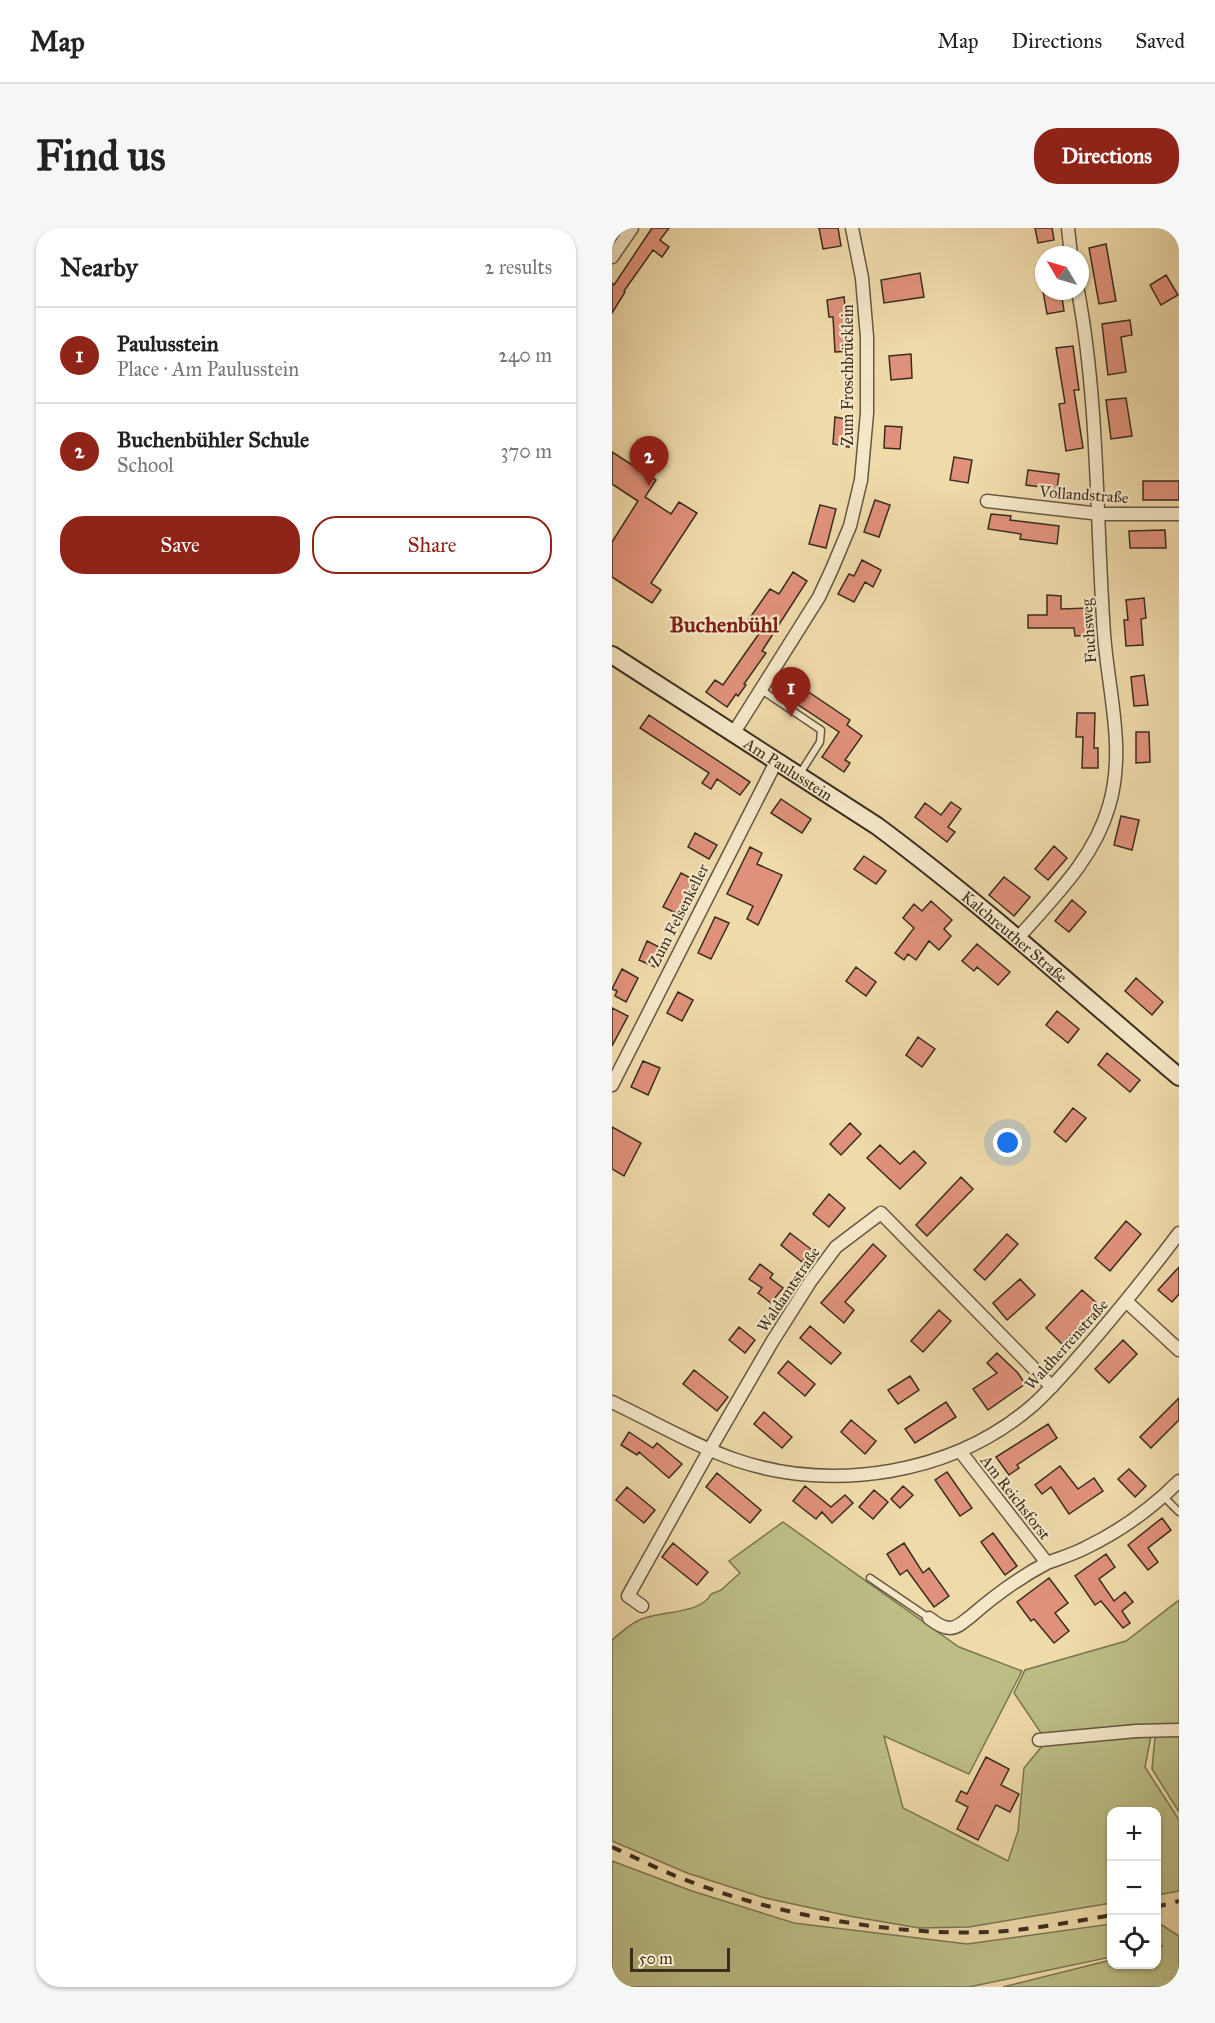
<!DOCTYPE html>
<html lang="en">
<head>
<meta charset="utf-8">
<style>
  :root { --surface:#fff; --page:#f6f6f6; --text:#222; --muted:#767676; --line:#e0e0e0; --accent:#8f2418 }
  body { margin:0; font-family:"IM FELL Great Primer",serif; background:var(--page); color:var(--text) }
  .controls { position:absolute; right:18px; bottom:18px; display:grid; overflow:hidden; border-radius:12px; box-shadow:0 2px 4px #0004 }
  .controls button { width:54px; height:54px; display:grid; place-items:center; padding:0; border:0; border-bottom:2px solid var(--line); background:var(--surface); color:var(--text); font:30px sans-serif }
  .compass { position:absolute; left:423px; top:18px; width:54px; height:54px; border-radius:50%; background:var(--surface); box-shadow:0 2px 4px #0004; rotate:308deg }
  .scale { position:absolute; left:18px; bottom:15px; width:100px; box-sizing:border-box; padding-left:6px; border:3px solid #392d1e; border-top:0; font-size:16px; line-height:21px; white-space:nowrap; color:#392d1e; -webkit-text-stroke:4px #f5e7c8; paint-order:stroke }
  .you { position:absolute; left:396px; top:915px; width:21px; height:21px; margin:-15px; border:4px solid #fff; border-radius:50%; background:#1a73e8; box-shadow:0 0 0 9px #1a73e833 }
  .badge { display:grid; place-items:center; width:39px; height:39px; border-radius:50%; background:var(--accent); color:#fff; font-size:20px; font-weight:700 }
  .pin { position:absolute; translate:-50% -50px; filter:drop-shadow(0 2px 3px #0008) }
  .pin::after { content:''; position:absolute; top:32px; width:21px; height:18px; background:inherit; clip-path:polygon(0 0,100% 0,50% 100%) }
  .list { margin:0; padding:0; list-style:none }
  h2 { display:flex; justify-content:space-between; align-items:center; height:78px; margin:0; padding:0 24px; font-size:26px }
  h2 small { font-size:20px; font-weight:400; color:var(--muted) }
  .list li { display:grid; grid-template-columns:39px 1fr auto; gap:18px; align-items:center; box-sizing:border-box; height:96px; padding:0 24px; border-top:2px solid var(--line) }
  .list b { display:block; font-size:22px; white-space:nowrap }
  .list p { margin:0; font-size:20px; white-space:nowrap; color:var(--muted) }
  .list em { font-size:20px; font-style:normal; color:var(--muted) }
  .actions { display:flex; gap:12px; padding:18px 24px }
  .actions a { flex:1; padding:14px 0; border:2px solid var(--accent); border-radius:24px; text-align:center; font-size:21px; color:var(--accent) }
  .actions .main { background:var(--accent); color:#fff }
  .icon { flex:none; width:33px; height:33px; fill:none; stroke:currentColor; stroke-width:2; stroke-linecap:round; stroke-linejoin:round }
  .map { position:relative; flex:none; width:567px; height:1759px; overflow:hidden; border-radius:24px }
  header { display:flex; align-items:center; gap:36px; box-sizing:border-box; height:84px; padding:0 30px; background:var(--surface); border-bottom:2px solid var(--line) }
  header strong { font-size:28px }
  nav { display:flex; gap:33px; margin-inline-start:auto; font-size:21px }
  .intro { display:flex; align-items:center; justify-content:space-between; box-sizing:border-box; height:144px; padding:0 36px }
  h1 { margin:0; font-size:42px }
  .button { padding:15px 27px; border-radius:24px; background:var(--accent); color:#fff; font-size:21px; font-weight:700 }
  main { display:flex; gap:36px; padding:0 36px }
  aside { flex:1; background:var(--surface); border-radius:24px; box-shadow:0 2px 4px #0004 }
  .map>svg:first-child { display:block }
  .green { fill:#bcbe86; stroke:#7a7652; stroke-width:1.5 }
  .building { fill:#e0917b; stroke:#392d1e; stroke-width:1.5 }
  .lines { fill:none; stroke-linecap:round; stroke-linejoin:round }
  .lane-casing { stroke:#665841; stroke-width:9 }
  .street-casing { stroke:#665841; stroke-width:15 }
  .secondary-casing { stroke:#392d1e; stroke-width:20 }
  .lane { stroke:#f5e7c8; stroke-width:6 }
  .street { stroke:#f5e7c8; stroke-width:12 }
  .secondary { stroke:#f5e7c8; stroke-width:16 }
  .rail { stroke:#392d1e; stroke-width:4; stroke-dasharray:10 10; stroke-linecap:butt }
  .labels { text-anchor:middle; stroke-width:4.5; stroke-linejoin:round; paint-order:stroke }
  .street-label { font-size:16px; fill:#392d1e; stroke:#f5e7c8 }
  .district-label { font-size:22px; font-weight:bold; fill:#7a1f14; stroke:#f5e7c8 }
</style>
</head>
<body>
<header>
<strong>Map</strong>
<nav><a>Map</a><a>Directions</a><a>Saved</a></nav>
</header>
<div class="intro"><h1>Find us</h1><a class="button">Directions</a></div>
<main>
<aside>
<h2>Nearby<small>2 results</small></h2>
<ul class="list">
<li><span class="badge">1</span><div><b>Paulusstein</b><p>Place · Am Paulusstein</p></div><em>240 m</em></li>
<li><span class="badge">2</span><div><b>Buchenbühler Schule</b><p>School</p></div><em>370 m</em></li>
</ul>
<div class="actions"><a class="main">Save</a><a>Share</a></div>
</aside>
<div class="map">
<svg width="567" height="1759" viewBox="0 0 567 1759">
  <rect width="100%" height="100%" fill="#efdaaa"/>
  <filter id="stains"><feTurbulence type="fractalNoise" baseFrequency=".00333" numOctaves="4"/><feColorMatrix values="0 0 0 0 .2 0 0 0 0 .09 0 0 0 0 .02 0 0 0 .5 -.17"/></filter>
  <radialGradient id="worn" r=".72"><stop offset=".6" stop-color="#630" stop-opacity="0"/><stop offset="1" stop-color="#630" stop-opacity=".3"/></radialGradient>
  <path class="green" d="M171,1294L347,1419L410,1443L357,1546L272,1508L291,1580L396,1633L406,1603L412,1540L431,1517L539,1508L533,1539L567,1592V1663L545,1667L544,1584H500L499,1675L357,1699L307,1700L237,1688L153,1670L75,1645L0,1613V1412C8,1405 17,1397 27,1392C47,1382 89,1387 99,1366L109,1362L128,1345L117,1333Z
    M567,1372V1498L431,1508L402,1465L413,1442L514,1413Z
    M567,1507V1584L540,1541L543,1509Z
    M0,1633L80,1663L182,1695L355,1716L499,1696V1729L357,1759H0Z
    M545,1694L567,1708V1759H391L499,1732L500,1736H544L545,1720L551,1718L545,1719Z"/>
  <path class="building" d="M40,0H57L48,12L57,19L50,29L41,22L12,63L13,64L0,85V55L2,57Z
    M207,0H226L229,18L211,21Z
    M423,0H440L442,12L426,15Z
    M494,16L504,73L487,76L477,20Z
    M308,45L312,69L272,75L269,52Z
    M554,47L566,67L549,77L538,57Z
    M431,63H449L452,83L435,86Z
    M232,69L235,94H239L241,123L223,124L221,89H217L215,72Z
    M518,92L520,107L509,109L514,144L496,147L490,96Z
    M461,118L467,162H462L471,220L454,223L447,176L453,175L444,120Z
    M299,126L300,150L279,152L277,128Z
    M514,170L520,208L499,211L494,172Z
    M223,189L240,192L237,219L221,216Z
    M273,198L290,199L288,221L272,220Z
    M0,224L44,252L33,269L59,286L67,274L85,285L39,355L49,362L40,375L0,349V314L26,273L0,256Z
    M342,229L360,232L356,255L338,252Z
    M416,242L447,246L445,261L414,257Z
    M531,253H567V272H531Z
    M263,272L278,277L267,309L252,304Z
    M208,277L224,281L214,320L197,316Z
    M379,286L399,288L398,292L447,298L445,316L408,311L409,306L376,301Z
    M553,302L554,320H518L517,303Z
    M250,332L269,342L261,359L253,354L242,374L226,366L237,346L242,348Z
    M181,344L195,353L150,423L154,425L132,456L134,457L126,468L124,466L115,479L94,464L103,452L111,457L151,400L137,391L158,361L167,366Z
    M435,367L449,368V381L477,380L478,407L463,408L462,400H416V387H435Z
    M532,370L534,390L529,391L531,417L514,418L512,392H516L514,372Z
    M532,447L536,477L522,478L519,449Z
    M176,450L238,492L235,497L250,508L233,532L238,535L232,544L210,529L227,504L167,464Z
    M465,485H483L482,520H486V540H470L471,509H464Z
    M37,487L138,554L128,567L105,551L99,561L90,555L97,545L28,500Z
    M524,504H537L538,534L524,535Z
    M169,571L199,591L190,605L159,585Z
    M339,574L349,581L336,599L343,604L335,614L303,589L313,575L329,587Z
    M509,588L527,592L520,622L502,617Z
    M83,605L105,617L97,631L76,619Z
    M442,618L455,630L436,652L423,641Z
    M138,619L150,625L145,636L170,647L146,697L135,691L141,678L115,666Z
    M252,628L274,643L264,656L242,641Z
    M69,645L84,653L66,686L51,679Z
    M392,649L418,669L402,688L377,667Z
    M460,672L474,684L457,704L443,693Z
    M319,673L340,692L332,701L339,708L327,722L317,713L304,732L296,726L292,732L283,725L302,700L291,690L302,676L310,683Z
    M103,689L117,695L99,731L86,725Z
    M35,713L51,721L43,739L27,732Z
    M365,716L398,744L386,757L365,739L362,743L350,733Z
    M244,739L264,754L254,768L234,753Z
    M10,741L26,750L14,774L3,768L5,763L0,761Z
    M524,750L551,774L540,787L513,763Z
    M66,764L81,772L70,793L55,785Z
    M0,780L16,788L0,818Z
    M445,783L467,801L456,815L434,797Z
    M306,809L323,821L310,839L294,827Z
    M495,825L528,852L518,864L486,837Z
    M31,833L48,840L36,867L19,859Z
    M461,880L474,890L454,914L442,904Z
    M238,895L249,906L229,927L218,916Z
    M0,899L29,915L12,948L0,941Z
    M268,917L288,936L302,923L314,935L288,961L255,930Z
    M349,949L361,961L315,1008L304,997Z
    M217,966L233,980L217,999L201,986Z
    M514,993L529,1006L498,1043L483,1030Z
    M178,1005L200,1022L190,1034L169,1017Z
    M395,1006L406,1016L373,1052L362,1042Z
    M261,1016L274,1028L233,1074L242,1082L232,1095L209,1075Z
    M148,1036L161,1046L158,1050L171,1060L159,1075L146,1065L150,1060L137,1051Z
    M567,1039V1066L560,1074L546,1062Z
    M408,1051L423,1067L395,1092L381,1075Z
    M470,1062L487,1077L450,1116L434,1100Z
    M327,1082L339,1093L311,1124L299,1113Z
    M198,1098L229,1125L219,1136L188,1110Z
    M127,1099L143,1112L133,1125L117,1112Z
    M511,1112L525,1126L497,1155L483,1141Z
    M385,1125L406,1145L413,1156L376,1182L361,1161L385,1145L375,1135Z
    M176,1133L203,1156L193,1168L166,1145Z
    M82,1142L116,1169L105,1183L71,1156Z
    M298,1148L307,1162L286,1176L276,1162Z
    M567,1170V1192L539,1220L528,1209Z
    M334,1174L344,1189L303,1215L293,1201Z
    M152,1184L180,1209L170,1220L142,1196Z
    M239,1192L264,1213L253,1226L229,1204Z
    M436,1196L445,1210L405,1237L407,1240L397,1247L384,1229Z
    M17,1204L41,1220L45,1215L70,1236L57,1250L27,1224L25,1227L9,1217Z
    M448,1238L466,1261L482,1250L491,1263L457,1286L439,1259L430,1266L423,1257Z
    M517,1241L534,1258L523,1269L506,1251Z
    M335,1244L360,1280L348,1288L323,1252Z
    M105,1245L149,1282L138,1295L94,1259Z
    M193,1258L219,1279L233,1267L241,1275L220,1295L210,1284L204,1291L181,1273Z
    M291,1258L301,1267L288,1280L279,1271Z
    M15,1259L43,1282L32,1295L4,1272Z
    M262,1262L276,1274L261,1291L247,1279Z
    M550,1290L559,1302L536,1320L546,1334L536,1342L516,1317Z
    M381,1305L405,1338L393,1347L369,1314Z
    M61,1315L96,1344L85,1357L50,1329Z
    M292,1315L311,1345L317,1340L337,1368L322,1379L295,1342L288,1347L275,1326Z
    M494,1326L503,1339L487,1351L502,1373L513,1364L521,1374L510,1383L518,1395L511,1400L489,1373L483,1377L463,1348Z
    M437,1350L456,1375L443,1385L457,1403L442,1415L422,1391L419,1393L405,1374Z
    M374,1529L397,1541L389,1557L407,1566L398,1584L384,1577L366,1612L345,1601L356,1579L344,1573L349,1563L355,1566Z"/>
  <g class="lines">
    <defs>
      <path id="lane" d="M148,461L209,502L208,514L187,547
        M552,1269L567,1284
        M258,1350L317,1390"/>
      <path id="street" d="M456,0L459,27
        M0,29L20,0
        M375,273L488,286H567
        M121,506L207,369L220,341L238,298L249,252L255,185V109L250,50L240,0
        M405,711C441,670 482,631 497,578C514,522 496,462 492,406C484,292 487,176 466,63
        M0,857L164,534
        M515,1074L567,1122
        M0,1174C40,1193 81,1217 124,1232C221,1265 341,1246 420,1178C438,1162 454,1143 470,1125C504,1086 536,1046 567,1005
        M348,1223L435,1335C448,1330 462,1326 475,1319C508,1303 541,1279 567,1253
        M30,1378L16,1368L98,1221L160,1114L198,1054L224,1019L269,985L440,1159
        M317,1390C322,1394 330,1400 338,1400C346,1400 352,1393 358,1389C382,1368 406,1350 435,1335
        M427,1512L524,1503L567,1502"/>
      <g id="secondary">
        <path id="s1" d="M0,427L265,598C370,676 467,764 567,849"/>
      </g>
    </defs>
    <use href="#lane" class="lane-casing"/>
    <use href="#street" class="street-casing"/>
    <use href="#secondary" class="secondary-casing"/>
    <use href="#lane" class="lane"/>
    <use href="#street" class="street"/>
    <use href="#secondary" class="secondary"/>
    <path class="rail" d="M0,1619C22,1629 44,1640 66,1649C158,1686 279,1708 378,1704C418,1702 459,1694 500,1687
      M544,1679L567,1673"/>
  </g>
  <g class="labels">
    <g class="street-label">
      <text transform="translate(235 147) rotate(-90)" y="6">Zum Froschbrücklein</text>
      <text transform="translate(472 266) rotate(4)" y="6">Vollandstraße</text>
      <text transform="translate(476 403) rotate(-94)" y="6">Fuchsweg</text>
      <text dy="6" stroke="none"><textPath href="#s1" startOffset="210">Am Paulusstein</textPath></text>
      <text transform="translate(66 687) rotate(-63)" y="6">Zum Felsenkeller</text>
      <text dy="6" stroke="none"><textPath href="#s1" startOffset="492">Kalchreuther Straße</textPath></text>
      <text transform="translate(176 1061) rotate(-56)" y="6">Waldamtstraße</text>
      <text transform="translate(454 1116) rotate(-48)" y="6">Waldherrenstraße</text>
      <text transform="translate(404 1269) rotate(52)" y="6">Am Reichsforst</text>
    </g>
    <g class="district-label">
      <text x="112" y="404">Buchenbühl</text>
    </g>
  </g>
  <rect width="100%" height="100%" filter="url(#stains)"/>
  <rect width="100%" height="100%" fill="url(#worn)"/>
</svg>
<div class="controls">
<button>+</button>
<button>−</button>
<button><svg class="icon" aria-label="locate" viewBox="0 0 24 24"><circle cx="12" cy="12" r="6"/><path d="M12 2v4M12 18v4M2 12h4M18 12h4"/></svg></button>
</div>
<svg class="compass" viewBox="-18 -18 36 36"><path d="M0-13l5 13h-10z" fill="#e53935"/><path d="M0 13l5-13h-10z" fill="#767676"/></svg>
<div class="scale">50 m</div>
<div class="you"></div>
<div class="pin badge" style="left:179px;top:489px">1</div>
<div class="pin badge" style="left:37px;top:258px">2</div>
</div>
</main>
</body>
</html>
